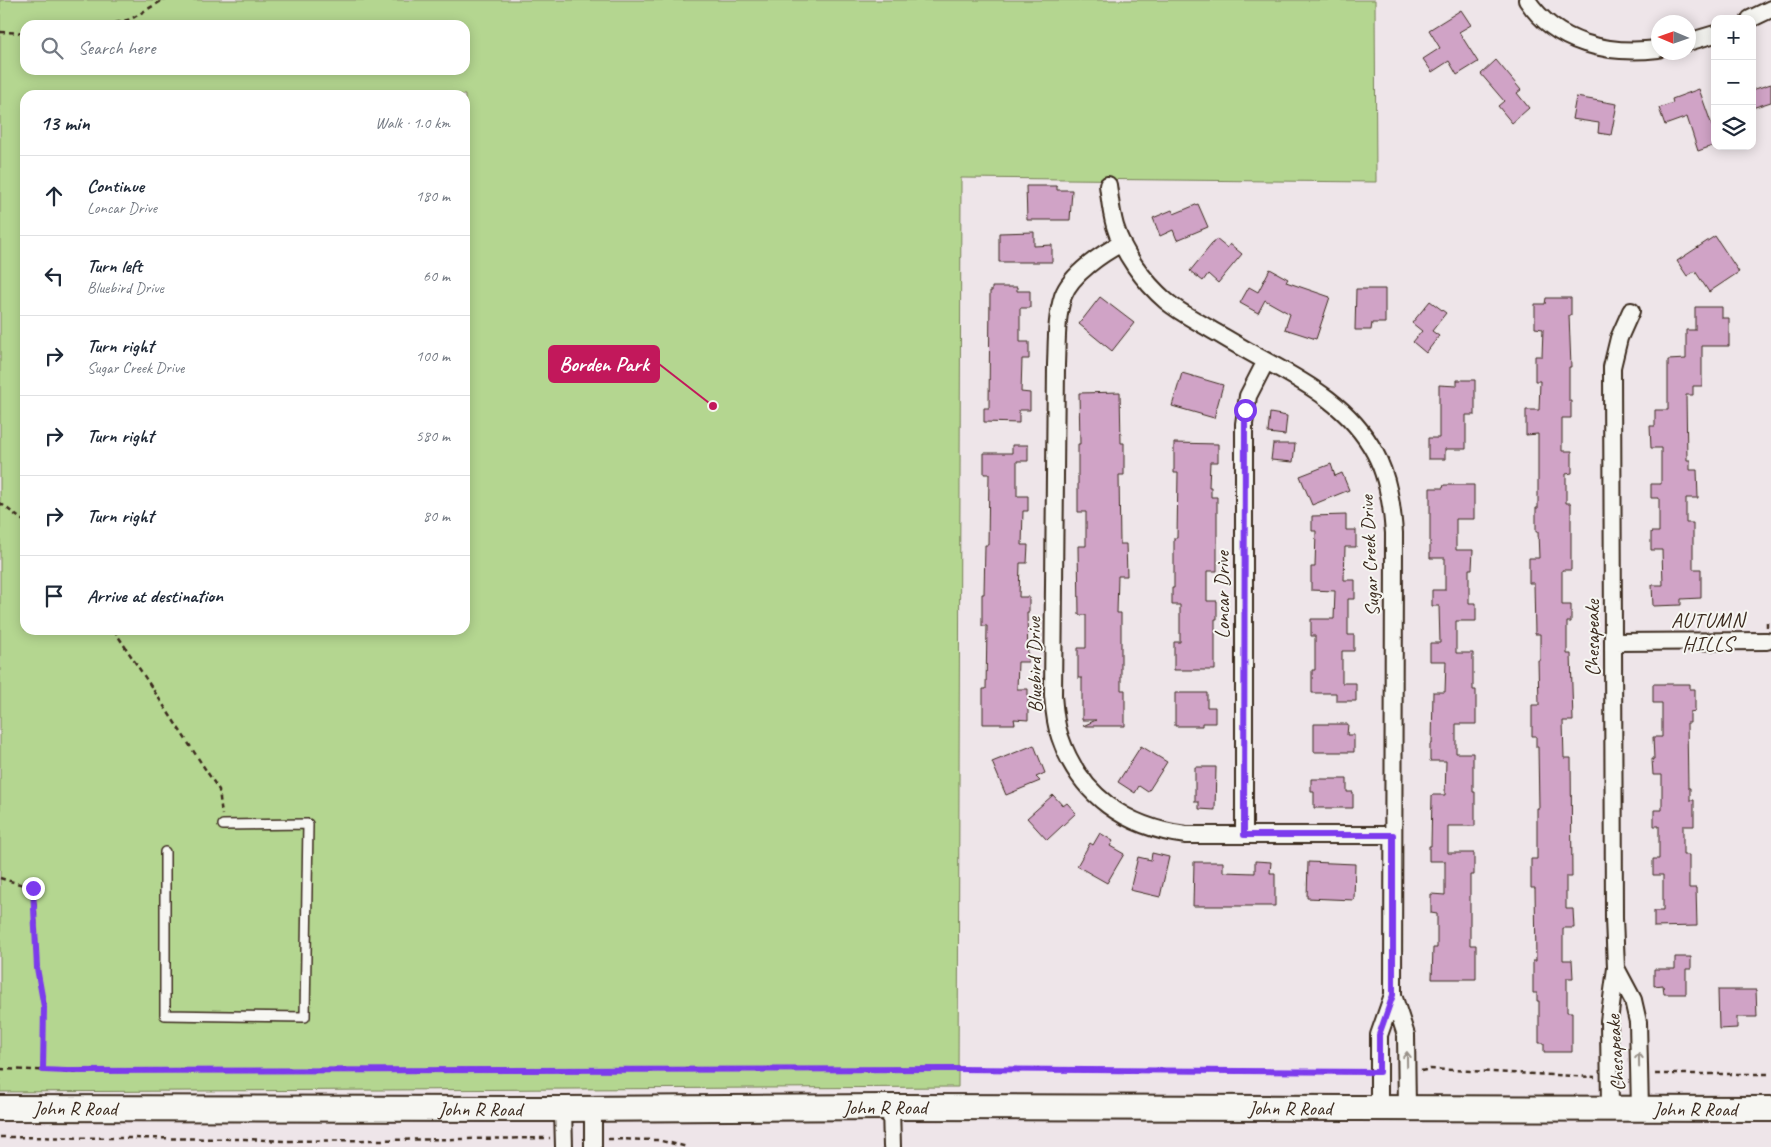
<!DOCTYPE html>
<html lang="en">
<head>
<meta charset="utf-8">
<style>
  :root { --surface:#fff; --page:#f6f6f7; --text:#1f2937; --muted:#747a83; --line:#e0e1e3 }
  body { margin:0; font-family:Caveat,sans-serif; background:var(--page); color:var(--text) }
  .controls { position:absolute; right:15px; top:15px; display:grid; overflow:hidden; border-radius:10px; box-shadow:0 2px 12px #0003 }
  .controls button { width:45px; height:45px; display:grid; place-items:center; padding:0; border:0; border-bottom:1px solid var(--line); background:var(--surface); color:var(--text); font:25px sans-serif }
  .compass { position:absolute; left:1651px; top:15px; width:45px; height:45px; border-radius:50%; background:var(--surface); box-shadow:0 2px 12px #0003; rotate:272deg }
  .stop { position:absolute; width:15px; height:15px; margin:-11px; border:4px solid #7c3aed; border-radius:50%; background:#fff }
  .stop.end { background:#7c3aed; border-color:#fff; box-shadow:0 1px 5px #0008 }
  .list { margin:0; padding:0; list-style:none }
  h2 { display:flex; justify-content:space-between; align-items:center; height:65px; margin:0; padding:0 20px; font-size:21px }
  h2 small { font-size:16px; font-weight:400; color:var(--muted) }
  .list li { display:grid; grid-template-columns:32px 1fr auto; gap:15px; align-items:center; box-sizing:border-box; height:80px; padding:0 20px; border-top:1px solid var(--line) }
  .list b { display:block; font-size:19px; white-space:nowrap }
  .list p { margin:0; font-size:16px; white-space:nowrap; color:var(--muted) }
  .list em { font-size:16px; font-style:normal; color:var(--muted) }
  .icon { flex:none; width:28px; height:28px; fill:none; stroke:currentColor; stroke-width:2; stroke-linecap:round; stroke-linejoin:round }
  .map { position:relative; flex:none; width:1771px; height:1147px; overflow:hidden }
  .search { position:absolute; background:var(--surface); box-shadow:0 2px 12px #0003; left:20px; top:20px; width:450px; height:55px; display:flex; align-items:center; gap:12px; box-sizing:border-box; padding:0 18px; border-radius:15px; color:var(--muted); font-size:19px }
  .panel { position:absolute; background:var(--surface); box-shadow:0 2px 12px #0003; left:20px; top:90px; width:450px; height:545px; border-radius:15px }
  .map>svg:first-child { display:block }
  .green { fill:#b4d690; stroke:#788057; fill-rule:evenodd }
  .building { fill:#d0a3c6; stroke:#3b2a1e }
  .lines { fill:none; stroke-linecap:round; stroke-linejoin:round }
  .lane-casing { stroke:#3b2a1e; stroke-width:12 }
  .street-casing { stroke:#3b2a1e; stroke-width:20 }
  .secondary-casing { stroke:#3b2a1e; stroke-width:28 }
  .path { stroke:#3b2a1e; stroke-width:2.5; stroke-dasharray:5 4; stroke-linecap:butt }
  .lane { stroke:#f6f6f2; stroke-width:9 }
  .street { stroke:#f6f6f2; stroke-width:16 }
  .secondary { stroke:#f6f6f2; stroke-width:24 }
  .oneway { stroke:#989088 }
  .route { stroke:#7c3aed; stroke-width:6 }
  .labels { text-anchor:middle; stroke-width:4; stroke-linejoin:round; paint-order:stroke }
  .street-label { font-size:20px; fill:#3b2a1e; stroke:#f6f6f2 }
  .neighbourhood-label { font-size:21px; letter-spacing:1px; fill:#3b2a1e; stroke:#f6f6f2 }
  .leader { fill:none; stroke:#c2185b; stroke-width:2 }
  .callout-dot { fill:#c2185b; stroke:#f6f6f2; stroke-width:2 }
  .callout { fill:#c2185b; stroke:#c2185b; stroke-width:2 }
  .callout-label { font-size:21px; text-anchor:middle; font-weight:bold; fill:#fff }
</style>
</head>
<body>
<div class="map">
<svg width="1771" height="1147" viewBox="0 0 1771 1147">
  <rect width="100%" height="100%" fill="#eee5e9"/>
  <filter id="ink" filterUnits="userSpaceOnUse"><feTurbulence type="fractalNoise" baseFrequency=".02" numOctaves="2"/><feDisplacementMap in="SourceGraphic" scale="10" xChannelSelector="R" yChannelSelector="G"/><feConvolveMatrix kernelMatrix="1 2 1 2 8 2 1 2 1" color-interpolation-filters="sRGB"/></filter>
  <g filter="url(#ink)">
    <path class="green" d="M0,0H1375L1376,182L961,178L958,1087L0,1092ZM25,25H465V70H25ZM25,95H465V630H25Z"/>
    <path class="building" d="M1461,10L1471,25L1459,32L1478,62L1457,75L1449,61L1432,72L1423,59L1440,48L1429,30Z
      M1496,60L1521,90L1517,93L1529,108L1512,123L1498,106L1504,101L1481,74Z
      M1771,84V102L1752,108V90Z
      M1699,89L1715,134V145L1698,151L1687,117L1665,125L1659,108L1673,103L1672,99Z
      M1576,97L1617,104L1611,135L1598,133L1599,123L1572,119Z
      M1026,186H1057V190H1072L1070,220H1027Z
      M1198,204L1208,227L1177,240L1173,230L1160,236L1153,218L1172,210L1174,214Z
      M1034,232V246L1052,245V262H999V233Z
      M1715,236L1739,272L1709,292L1695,271L1687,276L1677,261Z
      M1216,239L1227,248L1230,244L1242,254L1218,283L1208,274L1203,281L1190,271Z
      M1270,269L1288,279L1286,282L1330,297L1316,339L1285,329L1290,314L1265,300L1258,313L1240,303L1249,287L1258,292Z
      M992,287H1017V291H1030V308H1020V342H1029V359H1022L1021,392L1030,393V410H1019V423L984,422V408H989L990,291H992Z
      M1356,289H1385V323H1372L1371,330H1355Z
      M1100,297L1134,323L1112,351L1079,324Z
      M1546,298H1571V315H1569L1571,367H1569V401H1571V418H1562V451H1572V473L1566,474V503H1571V570H1562V605H1571V622H1567V654H1571L1573,721H1563L1564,758H1571L1572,877H1566V909H1573L1574,928H1563V960H1572L1573,978H1567V1012H1572V1052H1544V1043H1539V1001H1537V993H1533V961H1536L1535,888H1531V859H1537V808H1539L1538,747H1536V736H1532V705H1539L1538,660H1540V634H1535L1534,583H1529V558H1539L1538,532H1536V508H1538V434L1526,435V410H1539L1540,381H1535V356H1542L1543,329L1535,328V304H1545Z
      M1430,301L1446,313L1432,331L1439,336L1426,353L1413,342L1422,331L1412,323Z
      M1695,307H1722V318H1729V346H1702V386H1693V395H1686L1687,460H1690V470H1697L1698,498H1686V523H1693V569H1701V598L1681,599V605L1653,606L1652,585H1663L1662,550H1651V532H1659V498H1651V484H1661V448H1651L1650,426H1655V410H1668V360L1686,359V330H1695Z
      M1182,373L1223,385L1214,418L1172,406Z
      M1457,380H1475V415H1466V449H1445V459H1428V438H1439V385L1457,386Z
      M1120,392L1121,443H1124V475H1119L1120,544H1126L1127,576H1118L1117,613H1121V690H1125V726H1083L1096,720H1082V678H1078V648H1086V615H1079L1078,546H1086V512H1078V444H1080L1079,393Z
      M1270,413L1287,416L1285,435L1268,433Z
      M1174,443L1218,444V462H1210L1209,487H1211V497H1217V571H1207V601H1217V619H1215V670H1174V642H1180V605H1172V588H1174V538H1177L1178,473H1174Z
      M1273,444H1295L1293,462L1271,460Z
      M1012,445H1028V461H1017V496H1028V511H1023L1022,545H1028L1027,563H1020L1019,597H1029V612H1027L1028,662H1018L1017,689H1028V720L1014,719L1015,724H983V689H986L987,626H982V594H984L985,545H988L989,474H984V453H1012Z
      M1331,464L1335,476L1342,473L1349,490L1312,505L1300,476Z
      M1444,485H1474V519H1456V550H1473L1472,569H1469V603H1476V621H1456V653H1473V690H1476V724H1456V753H1473V792H1475V826H1448V853H1474V875H1470V945H1476V979H1432L1433,948H1437V914L1431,913V894L1445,895V861H1429V846H1431L1432,795H1445L1446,761H1430V744H1432L1433,692H1445L1446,661H1430V643H1440L1439,606H1432V590H1445V558H1430V488H1443Z
      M1346,515V530H1356V547H1345L1344,580H1355V599H1348V635H1354V651H1342V683H1356V701H1336V693H1312V670H1315V636H1311V619H1334L1335,591L1311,590V567H1315L1316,531H1312V516Z
      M1653,684H1690V689H1695V711L1690,712V723H1687L1688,788H1690V800H1694V826H1683V855H1689V888H1696L1697,926L1654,927V911H1663V875H1653V859H1659V826H1654V810H1662V775H1653L1652,759H1654L1653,737H1662V703H1653Z
      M1175,693H1207V707H1215V723H1202V726H1175Z
      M1314,724H1348L1347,735H1354V752H1314Z
      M1034,745L1045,773L1036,777L1040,781L1006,795L992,762Z
      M1141,746L1167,762L1148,792L1139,786L1135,793L1118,782Z
      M1195,767H1216L1215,810L1199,809V802H1195Z
      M1311,779H1347V792H1353V808H1314V792H1311Z
      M1053,795L1063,806L1067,803L1076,813L1047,840L1027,818Z
      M1100,833L1113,841L1110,846L1124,854L1107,883L1077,866L1090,843L1093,845Z
      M1152,853L1169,857L1160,897L1130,890L1138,857L1151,860Z
      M1255,861L1271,862L1270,873H1275V906H1193L1194,862H1223V872L1255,873Z
      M1308,862L1355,864L1354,900L1307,898Z
      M1675,957H1691V969H1686V994H1664L1663,985L1654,986V969H1675Z
      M1718,990H1756L1757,1017H1737V1028L1719,1029Z"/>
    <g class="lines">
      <defs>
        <path id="lane" d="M165,852V1015L305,1017L308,824L223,825"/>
        <path id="street" d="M1527,0C1556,44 1609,55 1658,49
          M1750,19L1771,9
          M1688,42L1715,34
          M1108,185C1110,199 1111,212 1115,226C1123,253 1144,282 1166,301C1179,312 1195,320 1210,329C1229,340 1247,351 1266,361C1309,384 1351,408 1375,453C1388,477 1392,505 1394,533L1393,995L1379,1035V1108
          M1122,243C1103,253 1071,274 1063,296C1056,318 1057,342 1056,365L1053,695C1054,708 1055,723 1060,737C1080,796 1126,827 1186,835H1393
          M1613,642L1767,641
          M1244,835V424L1248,396L1266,361
          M1616,968L1633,1000L1638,1022L1640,1109
          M1393,995L1406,1035L1407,1108
          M891,1107L892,1147
          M563,1109L564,1147
          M593,1109V1147
          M1610,1109L1609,1021L1616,968L1614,918L1612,367L1619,338L1631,311"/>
        <g id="secondary">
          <path id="s1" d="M0,1108L563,1109L891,1107L1771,1109"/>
        </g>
      </defs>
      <use href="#lane" class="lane-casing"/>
      <use href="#street" class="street-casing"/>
      <use href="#secondary" class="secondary-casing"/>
      <path class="path" d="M107,25L131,19L163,0
        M0,32L25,33
        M0,503L25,522
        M1767,627V622H1771
        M114,630L219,790L222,815
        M33,875V891L35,903L37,968L44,1007L43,1069
        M0,878L33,888
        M0,1069L66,1071L951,1069L1363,1072
        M1421,1071L1430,1069L1595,1077
        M1655,1074H1771
        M0,1137L245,1139L284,1141L550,1138
        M608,1139L657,1140L688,1147"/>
      <use href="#lane" class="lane"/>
      <use href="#street" class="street"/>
      <use href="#secondary" class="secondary"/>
    </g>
    <defs><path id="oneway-shaft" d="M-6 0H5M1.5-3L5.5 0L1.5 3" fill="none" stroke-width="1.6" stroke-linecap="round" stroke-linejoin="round" transform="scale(1.25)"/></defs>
    <g class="oneway">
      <use href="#oneway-shaft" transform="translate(1407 1059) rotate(-91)"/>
      <use href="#oneway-shaft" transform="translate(1639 1060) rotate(-91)"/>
    </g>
  </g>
  <g class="lines" filter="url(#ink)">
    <path class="route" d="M33,888L37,968L44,1007L43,1070L66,1071L951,1069L1379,1072V1035L1393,995V835H1244L1245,410"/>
  </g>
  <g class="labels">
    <g class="street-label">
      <text transform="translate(1369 556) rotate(-93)" y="7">Sugar Creek Drive</text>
      <text transform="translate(1222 595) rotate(-90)" y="7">Loncar Drive</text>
      <text transform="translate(1592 638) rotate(-90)" y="7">Chesapeake</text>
      <text transform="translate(1034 665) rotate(-91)" y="7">Bluebird Drive</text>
      <text transform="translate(1615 1053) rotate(-94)" y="7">Chesapeake</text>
      <text dy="7" stroke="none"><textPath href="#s1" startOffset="75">John R Road</textPath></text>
      <text dy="7" stroke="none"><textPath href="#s1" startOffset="885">John R Road</textPath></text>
      <text dy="7" stroke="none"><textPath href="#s1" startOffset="1290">John R Road</textPath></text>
      <text dy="7" stroke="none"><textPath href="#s1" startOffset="480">John R Road</textPath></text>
      <text dy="7" stroke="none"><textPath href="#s1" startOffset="1695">John R Road</textPath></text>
    </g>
    <g class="neighbourhood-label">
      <text x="1708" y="627">AUTUMN<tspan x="1708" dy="24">HILLS</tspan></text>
    </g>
  </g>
  <path class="leader" d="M713 406L659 364"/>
  <circle class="callout-dot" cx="713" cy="406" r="5"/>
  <rect class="callout" x="549" y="346" width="110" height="36" rx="5"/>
  <g class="callout-label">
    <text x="604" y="371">Borden Park</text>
  </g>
</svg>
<div class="controls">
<button>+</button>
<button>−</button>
<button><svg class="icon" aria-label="layers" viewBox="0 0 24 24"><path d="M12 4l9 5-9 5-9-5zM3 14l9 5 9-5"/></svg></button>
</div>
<svg class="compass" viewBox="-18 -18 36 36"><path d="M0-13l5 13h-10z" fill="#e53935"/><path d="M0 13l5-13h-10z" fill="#747a83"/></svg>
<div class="stop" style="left:1245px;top:410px"></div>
<div class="stop end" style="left:33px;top:888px"></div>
<div class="search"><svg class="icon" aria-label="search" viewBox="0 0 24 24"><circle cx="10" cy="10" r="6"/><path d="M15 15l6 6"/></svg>Search here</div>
<section class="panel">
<h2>13 min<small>Walk · 1.0 km</small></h2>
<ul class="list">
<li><svg class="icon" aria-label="ahead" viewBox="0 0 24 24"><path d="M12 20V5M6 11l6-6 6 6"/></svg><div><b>Continue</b><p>Loncar Drive</p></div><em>180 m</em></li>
<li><svg class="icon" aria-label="left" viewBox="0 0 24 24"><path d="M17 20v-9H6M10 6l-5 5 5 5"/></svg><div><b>Turn left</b><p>Bluebird Drive</p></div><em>60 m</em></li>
<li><svg class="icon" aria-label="right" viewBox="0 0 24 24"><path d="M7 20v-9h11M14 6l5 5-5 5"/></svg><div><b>Turn right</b><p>Sugar Creek Drive</p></div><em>100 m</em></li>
<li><svg class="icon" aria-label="right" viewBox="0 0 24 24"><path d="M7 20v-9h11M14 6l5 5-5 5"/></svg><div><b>Turn right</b></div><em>580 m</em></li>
<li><svg class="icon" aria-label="right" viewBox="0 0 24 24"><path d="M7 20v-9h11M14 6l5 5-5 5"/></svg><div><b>Turn right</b></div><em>80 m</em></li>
<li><svg class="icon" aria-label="arrive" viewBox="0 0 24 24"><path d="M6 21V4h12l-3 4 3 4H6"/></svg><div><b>Arrive at destination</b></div></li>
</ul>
</section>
</div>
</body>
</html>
